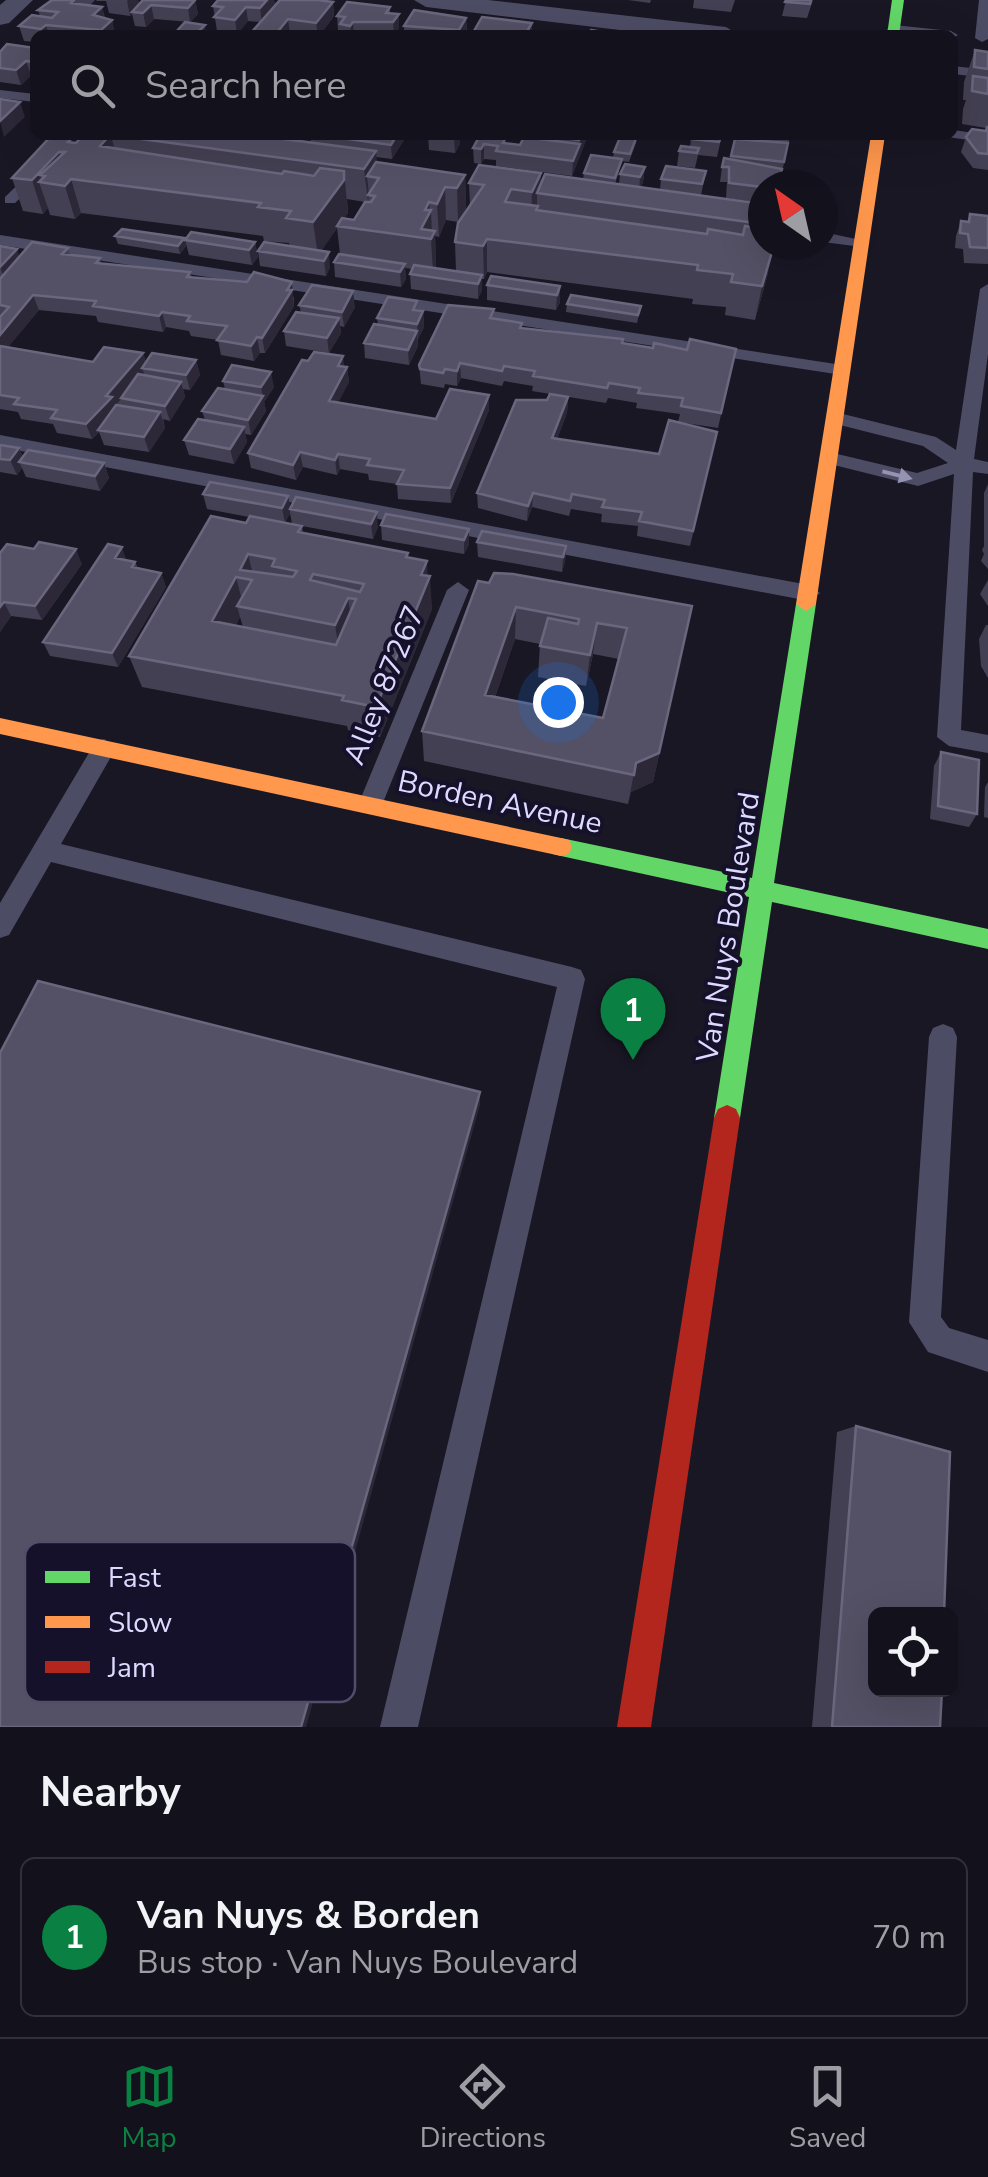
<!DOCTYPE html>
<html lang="en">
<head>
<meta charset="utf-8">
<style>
  :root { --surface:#13111b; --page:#1c1a24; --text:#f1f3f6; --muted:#9d9da3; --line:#32313a; --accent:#0b8043 }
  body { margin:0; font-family:"Nunito Sans",sans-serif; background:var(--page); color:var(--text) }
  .controls { position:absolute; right:30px; bottom:30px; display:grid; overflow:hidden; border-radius:15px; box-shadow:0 10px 40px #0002 }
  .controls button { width:90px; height:90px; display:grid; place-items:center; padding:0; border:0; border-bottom:2px solid var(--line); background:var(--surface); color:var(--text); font:50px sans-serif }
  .compass { position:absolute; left:748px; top:170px; width:90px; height:90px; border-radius:50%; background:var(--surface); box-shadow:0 10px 40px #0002; rotate:326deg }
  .you { position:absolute; left:558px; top:702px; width:35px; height:35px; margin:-25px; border:8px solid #fff; border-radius:50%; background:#1a73e8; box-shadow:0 0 0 15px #1a73e833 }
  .badge { display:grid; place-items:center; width:65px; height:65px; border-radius:50%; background:var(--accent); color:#fff; font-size:32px; font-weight:700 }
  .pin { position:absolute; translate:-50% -82px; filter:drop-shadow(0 2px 5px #0008) }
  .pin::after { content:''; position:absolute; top:52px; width:35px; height:30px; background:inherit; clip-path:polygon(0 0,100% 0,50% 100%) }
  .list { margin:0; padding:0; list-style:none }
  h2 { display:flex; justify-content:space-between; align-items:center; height:130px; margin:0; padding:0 40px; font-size:42px }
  h2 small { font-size:32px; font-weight:400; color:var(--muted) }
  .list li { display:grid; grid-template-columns:65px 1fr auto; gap:30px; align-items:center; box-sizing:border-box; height:160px; margin:0 20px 20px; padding:0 20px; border:2px solid var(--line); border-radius:15px }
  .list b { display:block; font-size:38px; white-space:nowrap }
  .list p { margin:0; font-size:32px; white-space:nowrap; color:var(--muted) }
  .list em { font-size:32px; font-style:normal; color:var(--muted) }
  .icon { flex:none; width:55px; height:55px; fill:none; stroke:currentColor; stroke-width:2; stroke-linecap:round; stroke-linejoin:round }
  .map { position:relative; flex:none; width:988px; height:1727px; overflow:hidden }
  .search { position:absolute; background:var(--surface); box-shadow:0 10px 40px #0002; left:30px; right:30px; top:30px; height:110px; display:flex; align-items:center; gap:25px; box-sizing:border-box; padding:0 35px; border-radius:15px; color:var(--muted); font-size:38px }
  .sheet { height:310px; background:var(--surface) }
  nav { display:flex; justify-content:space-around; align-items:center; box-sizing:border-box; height:140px; border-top:2px solid var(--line); background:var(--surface); font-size:28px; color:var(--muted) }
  nav a { display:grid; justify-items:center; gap:5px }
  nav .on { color:var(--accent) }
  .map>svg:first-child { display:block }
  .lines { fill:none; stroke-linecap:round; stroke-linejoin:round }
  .lane { fill:#4d4c65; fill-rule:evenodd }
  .street { fill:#4d4c65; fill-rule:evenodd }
  .fast { fill:#63d668; fill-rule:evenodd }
  .slow { fill:#ff974d; fill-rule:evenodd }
  .jam { fill:#b3261e; fill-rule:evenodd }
  .wall { fill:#444053; fill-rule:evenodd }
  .shaded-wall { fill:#2c2838 }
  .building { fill:#545065; stroke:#6a667e; stroke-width:2.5; fill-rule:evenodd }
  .oneway { fill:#9693b2 }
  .labels { text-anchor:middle; stroke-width:8; stroke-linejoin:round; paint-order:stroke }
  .street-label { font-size:30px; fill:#dedaff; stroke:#15112a }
  .key { fill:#15112a; stroke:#514d6a; stroke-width:2.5 }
  .key-label { font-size:28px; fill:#dedaff }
</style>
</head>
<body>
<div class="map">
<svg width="988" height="1727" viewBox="0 0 988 1727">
  <rect width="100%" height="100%" fill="#191724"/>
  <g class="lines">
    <path class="lane" d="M979,0H988V39L982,42L975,38Z
      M894,25L951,31L958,35L953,38V35L889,32L887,29Z
      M953,66L988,70V78L953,74Z
      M0,90L35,94V102L0,98Z
      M953,130L988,135V143L948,137Z
      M37,166L50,169L15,203H5V197Z
      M823,232L870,242L862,247L823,242Z
      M0,235L842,365L851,370L842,375L0,245Z
      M988,284V354L974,459L988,462V474L973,472L961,730L988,735V753L949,746L937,737L954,474L918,486L822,462L819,458L829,452L917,473L948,463L923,446L828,422L826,418L835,412L936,437L956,450L980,289Z
      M0,435L809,585L820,593L809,601L0,447Z
      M458,582L469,590L382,805L379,812H361L358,805L447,590Z
      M104,739L116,748L61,844L572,967L581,970L585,979L418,1727H380L557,987L51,862L9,935L0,938V903L96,741Z
      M943,1024L953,1028L957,1037L941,1317L949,1328L988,1340V1372L928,1352L909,1322L929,1037L933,1028Z"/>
    <path class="street" d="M6,0H33L9,23L0,25V5Z
      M414,0H488L726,27L739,35H662L426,7Z"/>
    <path class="fast" d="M892,0H904L899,35H887Z
      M806,597L816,604L774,883L988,929V949L772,902L740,1118L736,1127L727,1131L718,1127L714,1118L749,897L561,856L553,854L550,847L553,840L561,838L752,878L796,604Z"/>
    <path class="slow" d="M871,135H885L816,604L806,611L796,604Z
      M0,718L561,838L569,840L572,847L569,854L561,856L0,734Z"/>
    <path class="jam" d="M727,1105L736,1109L740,1118L651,1727H617L714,1118L718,1109Z"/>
  </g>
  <path class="wall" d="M52,0H95L90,5L102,7L105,18L112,20L115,35H35V42L24,41L19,26L40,16L38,10Z
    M96,0H138L139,4L195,0L198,14L190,22L154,19L146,27L135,26L132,14L130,16L109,13L106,1H97Z
    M218,0H274L275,6L325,1L333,2L334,16L320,35L290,33L289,35H249L260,22L248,21L237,34L217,31L213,6Z
    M628,0H651L650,3Z
    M694,0H735L731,12L693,8Z
    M786,0H813L807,18L782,16Z
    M390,7V13L399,28L395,35H341V31L338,30L337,16Z
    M466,18L467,32L465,35H404V26Z
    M35,48V76L31,75L21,85L0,82V52Z
    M975,50L988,52V170L973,168L961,152L966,137L985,131L986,128L962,124L963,109L966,100H963L964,82Z
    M83,135H253L311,143L310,135H407L392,159L376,157L377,163L465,175L466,208L458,222L446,220L439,237L435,236L436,265L435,268L456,271L455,242L470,206L469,183L541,173L540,185L583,179L584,173L613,158L614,152L637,136L636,143L629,162L622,161L615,184H619L620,174L645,167L643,182L641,187L660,190L661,179L706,171L701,195L763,204V245L768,273L755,320L725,315L726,307L692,304L693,299L487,272L484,279H482V290L478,299L411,289L410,274L412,269L405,268L406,279L401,287L335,277L334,262L340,254L337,228L321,251L330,267L326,276L260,266L258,251L290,246L289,243L264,241L263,236L81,213L75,219L50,215L48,208L43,214L23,211L12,178L68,142L76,143ZM347,199L365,202L354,220L344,218L348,213Z
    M428,135H460V144L455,153L429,150Z
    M480,135L508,143L520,145L557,141L558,135H588L572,176L496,166V160L484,159L481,164L474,163L473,148Z
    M722,135L717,157L698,155L695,168L677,166L679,151L690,147L691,139Z
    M741,135H790L781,177L763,185V203L726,198L727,182H720L722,167L730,159L735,139L740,140Z
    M970,214L988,216V264L964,263L963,249L955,248L956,236L961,221L967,222Z
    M115,236L184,238L186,246L180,254L118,244Z
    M185,240L255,242L258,257L252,265L189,255Z
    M0,246L20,256L68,248L70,255L100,258L101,264L190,272L192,277L294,297V306L265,353H260L254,361L221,355L218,340L191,336L189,331L166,327L163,332L98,322L96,316L39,310L8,347L93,362L143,353L146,362L196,360L200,375L190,390L183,389L185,397L170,421L163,419L165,428L149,452L104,445L99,432L92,439L57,433L53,424L21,419L18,412L0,409Z
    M487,285L560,286V302L556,310L487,300Z
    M567,304L641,306L637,323L566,312Z
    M299,305L355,307L344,327L340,326L341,333L329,353L286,346L284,331L301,312Z
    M417,311H423L424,327L418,339V346L409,365L365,358L364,343L378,325L377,318Z
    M494,319L522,328L623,339V344L653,348L687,350L736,349L718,428L678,422L680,414L636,408L637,403L608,398L606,403L532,391L533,386L504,381L502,386L461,378L457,386L445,384L444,388L421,384L419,365Z
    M344,367H347L349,382L338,402L436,419L489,395V410L451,503L398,499L397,484L369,480L368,474L340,469L337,475L303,467L296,480L251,468L248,453Z
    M223,381L274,387L264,402L266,411L251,435L245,434L247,442L234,464L189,455L184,440L205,420L202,411L225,389Z
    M568,397L567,413L557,439L659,454L717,432L690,546L637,536L638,526L601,522L602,514L571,509L569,516L532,507L527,521L478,508L477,493L547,400Z
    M0,445L19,448L23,457L104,463L109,478L100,491L26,477L22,468L17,475L0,472Z
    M988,484V569L981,561L984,554L982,550L984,546V493Z
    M203,494L290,508L296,497L378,527L373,539L302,526L303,533L408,553L409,558L428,576L432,609L380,737L348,730L347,726L142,687L129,656L246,523L249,517L207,509ZM290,513L292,524L285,523ZM240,617L243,627L236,625Z
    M381,525L469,529V544L464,554L382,540Z
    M477,542L566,546L565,561L562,572L478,557Z
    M0,553L82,564L42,620L11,616L0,632Z
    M127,560L135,562L138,568L161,573L166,587L118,667L50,656L43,642Z
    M988,580V606L980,594Z
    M478,581L692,606L653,782L631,792L628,804L424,761L422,731ZM515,639L540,644L538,677L586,686L593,654L619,659L603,718L495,697Z
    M986,625H988V678L981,666L979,639Z
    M941,752L977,814L969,827L930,819L934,766Z
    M988,782V818L984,817L985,787Z
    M856,1426L940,1727H812L837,1432Z"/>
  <path class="shaded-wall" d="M128,0H138L140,6L130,16L127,1Z
    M195,0L198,14L190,22L188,8Z
    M267,0H274L275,8L262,23L260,8Z
    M333,2L334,16L320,35H318L316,23Z
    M151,5L154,19L146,27L143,13Z
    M102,7L105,21L93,15Z
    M246,7L248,21L237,34L235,20Z
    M399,14V28L394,35L393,22Z
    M466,18L467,32L465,35H459V30Z
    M288,19L290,33L289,35H275Z
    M112,20L115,35H103L101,30Z
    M353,22L354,35H351L350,26Z
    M532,23V35H525Z
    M46,25L49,35H43L41,29Z
    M205,25L206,35H196V34Z
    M26,61L31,75L21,85L16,70Z
    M20,102L25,117L4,137L0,121Z
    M111,135L119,168L100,146Z
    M397,135H407L392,159L391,145Z
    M456,135H460V144L455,153L454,138Z
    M582,135H588L572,176L573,161Z
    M484,144V159L481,164V149Z
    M376,151L378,178L367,176L369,195L368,202L364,169Z
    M59,152L68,182L71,179L81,213L75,219L65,186L40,175L43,183L39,182L48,208L43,214L32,180Z
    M645,167L643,182L639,192L640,177Z
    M344,171L348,213L339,226H337V228L318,256L313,222Z
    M541,173L540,193H537V239L531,225L532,192Z
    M465,175L466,208L458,222L457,188Z
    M445,187L446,220L439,237L437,204Z
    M429,202L430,213L431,210L432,236L435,231L436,265L433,272L431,239L421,229L425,210Z
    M184,238L186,246L180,254L178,246Z
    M487,239V272L484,279L483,246Z
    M255,242L258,257L252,265L249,250Z
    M774,245L768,273L755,320L762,286Z
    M17,249L22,264L6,282L0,267Z
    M329,252L330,267L326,276L324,261Z
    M405,264L406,279L401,287L400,272Z
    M482,275V290L478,299V284Z
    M292,282L294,306L265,353L262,338Z
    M560,286V302L556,310L557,295Z
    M353,291L355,307L344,327L342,312Z
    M33,295L39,310L0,357V335Z
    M423,311L424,327L418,339L417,324Z
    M162,312L166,327L163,332L159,316Z
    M339,318L341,333L329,353L327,338Z
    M417,331L418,346L409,365L408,350Z
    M257,337L260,353L254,361L251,346Z
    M143,353L148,368H142L144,373L115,406L98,430L99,432L92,439L86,424L106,396Z
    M343,356L345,371L347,367L349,382L331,416L329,401L338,366Z
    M196,360L200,375L190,390L186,375Z
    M460,363L461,378L457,386V371Z
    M271,372L274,387L264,402L261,387Z
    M181,382L185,397L170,421L165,406Z
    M489,395V410L451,503L450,488Z
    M263,396L266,411L251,435L248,420Z
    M568,397L567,413L552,453V438Z
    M160,412L165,428L149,452L144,437Z
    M244,427L247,442L234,464L230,449Z
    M19,448L26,463L19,462L22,468L17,475L10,460Z
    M300,452L303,467L296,480L293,465Z
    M338,454L340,469L337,475L335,460Z
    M104,463L109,478L100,491L95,476Z
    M533,493L532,507L527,521L528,506Z
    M288,496L291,509H290V513L285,523L282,508Z
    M377,512L378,527L373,539L371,524Z
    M469,529V544L464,554V540Z
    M566,546L565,561L562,572L563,557Z
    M122,547L127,562L115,558Z
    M76,549L82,564L42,620L35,606Z
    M248,554L256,587L252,580L240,570Z
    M427,561L428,581L430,576L432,609L380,737L376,707Z
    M161,573L166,587L118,667L112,653Z
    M236,577L244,608L237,606L240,617L222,652L212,621Z
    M348,598L353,630L340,657L335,625Z
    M4,602L11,616L0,632V607Z
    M516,607L515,639L485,725V695Z
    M597,623L593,654L586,686L590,655Z
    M685,638L653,782L631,792L628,804L636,763Z
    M480,1092V1105L306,1727H301Z"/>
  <path class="building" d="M52,0H74L71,3L102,7L93,15L112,20L101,30L46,25L41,29L19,26L32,15L52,18L58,12L38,10Z
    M143,0H195L188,8L151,5L143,13L132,12Z
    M218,0H267L260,8L246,7L235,20L214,17L223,7L213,6Z
    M280,0H318L333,2L316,23L288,19L275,35H249Z
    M786,0H811L810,4L785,2Z
    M347,2L390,7L386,13L399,14L393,22H353L350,26L340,24L345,17L337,16Z
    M414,10L466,18L459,30L404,26Z
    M482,17L532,23L525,35H483L485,32L474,31Z
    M185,22L205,25L196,34L176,32Z
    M591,30L622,35H588Z
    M7,44L35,48V62L26,61L16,70L0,68V52Z
    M975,50L988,52V69L974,67Z
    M973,76L988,78V94L972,91Z
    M0,99L20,102L0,121Z
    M987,127H988V154L978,153L966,137L972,129L986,131Z
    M52,135H75L68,142L76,143L83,135H110L100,146L282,174L284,171L314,176L320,168L344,171V180L313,222L286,218L291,211L258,207L261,203L71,179L65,186L39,182L45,176L40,175L65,152H59L32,180L12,178Z
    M112,135H253L376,151L364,169Z
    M319,135L382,136L397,135L391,145Z
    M430,135H456L454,138Z
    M480,135H507L503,143L520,145L524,137L580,144L573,161L496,151L498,146L484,144L481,149L473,148Z
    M558,135H582L579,140L557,137Z
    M621,135L637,136L630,154L614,152Z
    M693,135H722L719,142L691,139Z
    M735,139L788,143L784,162L731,156Z
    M681,146L699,148L697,153L679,151Z
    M591,155L622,159L615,178L584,173Z
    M724,158L782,169L778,185H763V187L729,183V167H722Z
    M376,162L465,175L457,188L445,187L437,204L429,202L425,210H431L421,229L435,231L431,239L337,226L342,218L354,220L365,202H371L375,196L368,195L379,178L367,176Z
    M625,164L645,167L640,177L620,174Z
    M479,165L541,173L532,192L511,189L505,202L538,206L536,210L707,234L708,229L743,235L745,226L763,229V245H774L762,286L731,282L733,274L697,270L698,265L487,239L483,246L455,242L458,223L484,185L469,183Z
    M666,166L706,171L702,184L661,179Z
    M545,174L763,204V224L537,193Z
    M970,214L988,216V248L970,247L968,234L960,233L961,221L969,222Z
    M122,229L184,238L178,246L115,236Z
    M191,232L255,242L249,250L185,240Z
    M32,242L68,248L62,254L100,258L96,263L190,272L187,277L247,282L254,272L292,282L287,290H292L262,338L257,337L251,346L217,340L227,326L187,321L190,316L162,312L159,316L93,306L96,301L33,295L0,335V317L9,307L0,305V279Z
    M264,242L329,252L324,261L258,251Z
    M0,246L17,249L0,267Z
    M339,254L405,264L400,272L334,262Z
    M414,265L482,275L478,284L410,274Z
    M491,276L560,286L557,295L487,285Z
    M312,285L353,291L342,312L299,305Z
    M571,295L641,306L638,315L567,304Z
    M388,297L417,301L413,310L423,311L417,324L377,318Z
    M448,305L494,309L490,318L522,323L520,328L623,339L622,343L653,348L654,343L687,350L690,339L736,349L721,413L681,406L683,398L638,393L640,388L609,383L607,388L533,376L535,371L504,366L502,371L460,363L457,371L445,369L443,373L420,369L419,365Z
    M296,312L339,318L327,338L284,331Z
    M374,324L417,331L408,350L364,343Z
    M0,346L93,362L104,347L143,353L106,396L112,397L86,424L51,418L57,410L14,404L19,398L0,395Z
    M314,352L343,356L338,366L347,367L329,401L436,419L450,389L489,395L450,488L397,484L404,470L367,465L370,459L338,454L335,460L300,452L293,465L248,453L302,360L308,361Z
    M152,353L196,360L186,375L142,368Z
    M232,365L271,372L261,387L223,381Z
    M138,374L181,382L165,406L121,398Z
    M218,388L263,396L248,420L202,411Z
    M550,394L568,397L552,438L659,454L669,420L717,432L693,531L639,521L642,512L602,507L605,500L572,494L570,501L533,493L528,506L477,493L516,400H547Z
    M116,405L160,412L144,437L98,430Z
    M198,419L244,427L230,449L184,440Z
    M0,445L19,448L10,460L0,459Z
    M28,450L104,463L95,476L19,462Z
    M210,482L288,496L282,508L203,494Z
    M296,497L377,512L371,524L290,509Z
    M386,514L469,529L464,540L381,525Z
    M211,516L246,523L250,516L302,526L298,532L408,553L406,557L427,561L421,575L430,576L376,707L342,700L344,696L129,656ZM248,554L275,559L272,566L297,571L293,577L240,570ZM313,574L364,584L360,592L310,580ZM236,577L252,580L237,606L335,625L348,598L356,599L336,645L212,621Z
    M482,531L566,546L563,557L477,542Z
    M39,542L76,549L35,606L4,602L0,607V553L7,544L34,549Z
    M108,544L122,547L115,558L135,562L132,567L161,573L112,653L43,642Z
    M494,573L513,574L692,606L659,753L636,763L634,775L422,731L478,581L489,583ZM516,607L579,619L578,624L548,618L540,646L590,655L597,623L627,628L603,718L485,695Z
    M941,752L979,760L977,814L938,806Z
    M38,981L480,1092L301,1727H0V1053Z
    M856,1426L950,1452L944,1614H876V1690H942L940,1727H832Z"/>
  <defs><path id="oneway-solid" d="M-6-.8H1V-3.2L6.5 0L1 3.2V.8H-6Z" transform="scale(2.5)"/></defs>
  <use class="oneway" href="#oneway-solid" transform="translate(897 475) rotate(14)"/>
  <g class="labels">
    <g class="street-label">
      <text transform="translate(384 685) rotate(-68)" y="10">Alley 87267</text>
      <text transform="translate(500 802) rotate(12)" y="10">Borden Avenue</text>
      <text transform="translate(728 927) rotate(-81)" y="10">Van Nuys Boulevard</text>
    </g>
  </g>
  <rect x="25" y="1542" width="330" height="160" rx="15" class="key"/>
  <rect x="45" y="1571" width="45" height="12" fill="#63d668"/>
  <rect x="45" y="1616" width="45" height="12" fill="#ff974d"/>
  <rect x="45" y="1661" width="45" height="12" fill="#b3261e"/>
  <g class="key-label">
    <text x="108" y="1587">Fast</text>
    <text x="108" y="1632">Slow</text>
    <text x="108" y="1677">Jam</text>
  </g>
</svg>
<div class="controls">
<button><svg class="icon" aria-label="locate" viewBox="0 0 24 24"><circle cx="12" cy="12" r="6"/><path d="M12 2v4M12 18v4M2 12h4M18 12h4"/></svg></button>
</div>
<svg class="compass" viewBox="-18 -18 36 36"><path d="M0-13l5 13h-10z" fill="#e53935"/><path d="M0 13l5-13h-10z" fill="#9d9da3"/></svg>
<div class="you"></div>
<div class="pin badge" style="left:633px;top:1060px">1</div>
<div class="search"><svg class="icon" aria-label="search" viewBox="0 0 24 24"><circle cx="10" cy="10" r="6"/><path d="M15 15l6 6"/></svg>Search here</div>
</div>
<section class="sheet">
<h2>Nearby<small></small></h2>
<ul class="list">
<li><span class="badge">1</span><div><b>Van Nuys &amp; Borden</b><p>Bus stop · Van Nuys Boulevard</p></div><em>70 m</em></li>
</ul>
</section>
<nav>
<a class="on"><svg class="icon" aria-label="map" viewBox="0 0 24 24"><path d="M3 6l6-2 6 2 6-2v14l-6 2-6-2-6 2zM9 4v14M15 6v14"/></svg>Map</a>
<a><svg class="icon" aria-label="directions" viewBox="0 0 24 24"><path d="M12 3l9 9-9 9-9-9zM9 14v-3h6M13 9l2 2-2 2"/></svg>Directions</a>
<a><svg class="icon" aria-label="saved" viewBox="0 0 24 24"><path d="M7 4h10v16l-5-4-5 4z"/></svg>Saved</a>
</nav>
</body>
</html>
